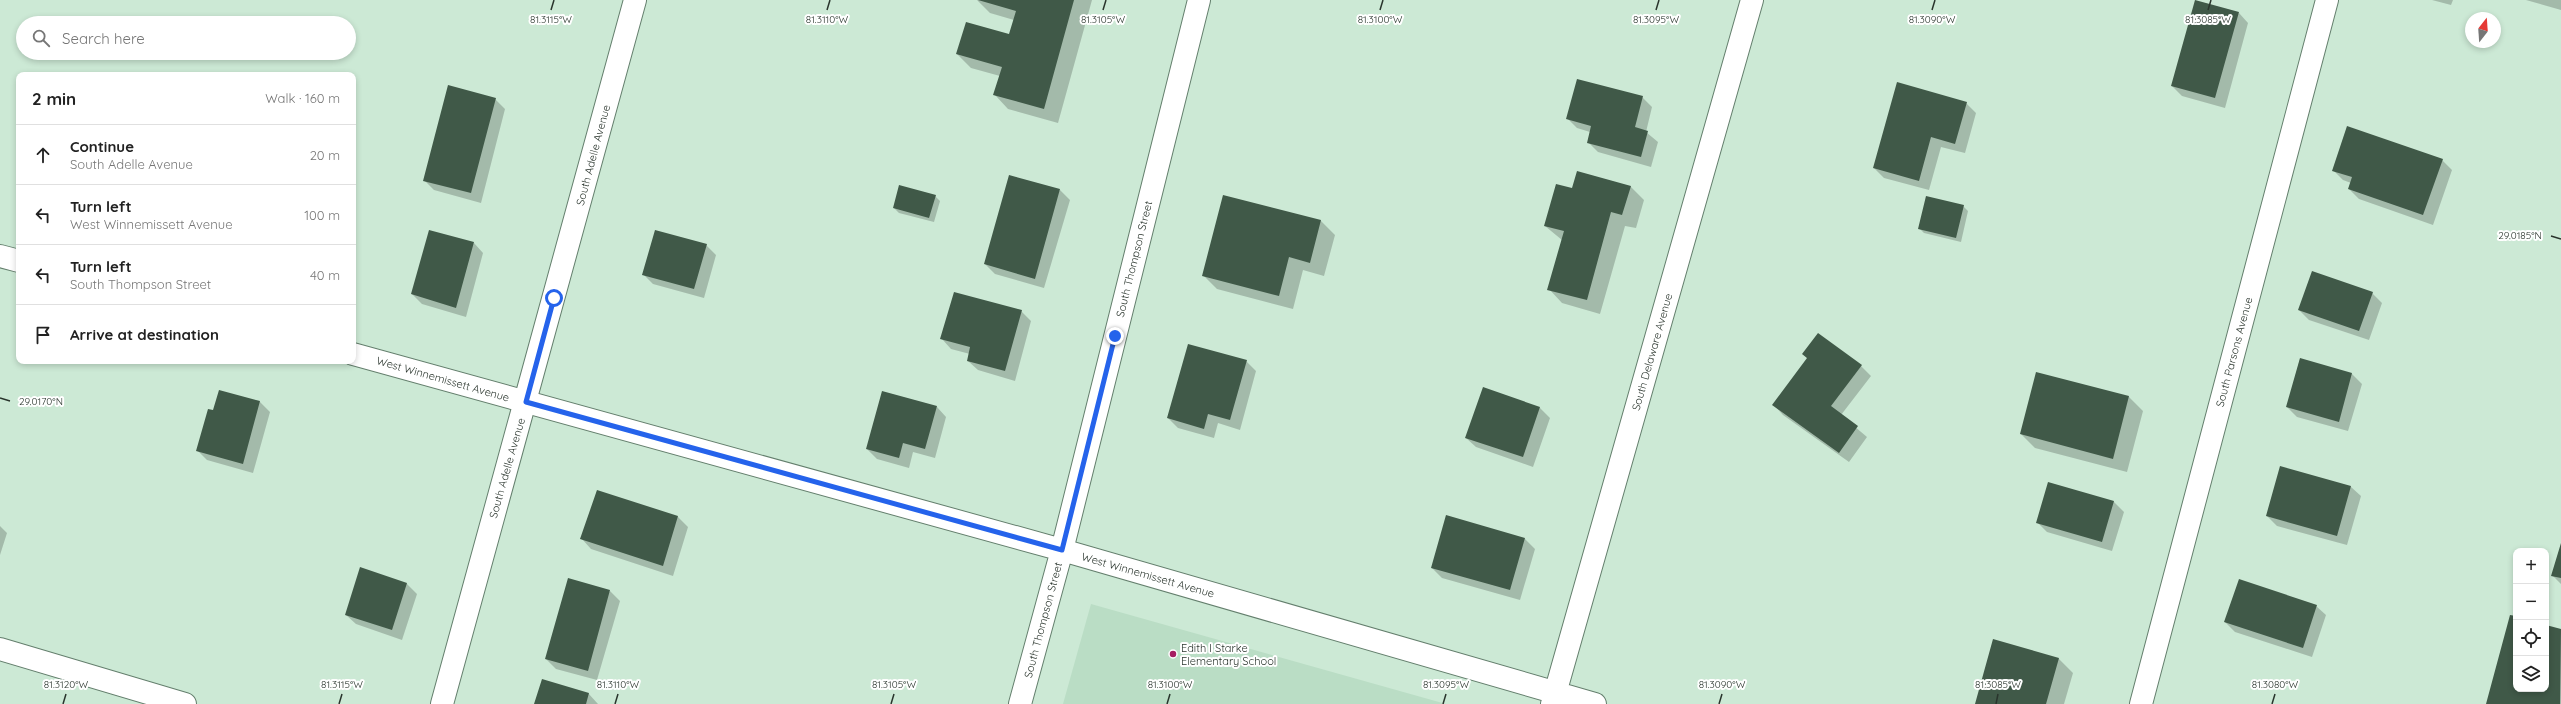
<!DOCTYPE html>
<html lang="en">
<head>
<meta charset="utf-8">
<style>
  :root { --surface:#fff; --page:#f2f2f2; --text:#222; --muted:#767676; --line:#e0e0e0 }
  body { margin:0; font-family:Quicksand,sans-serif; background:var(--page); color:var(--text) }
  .controls { position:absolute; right:12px; bottom:12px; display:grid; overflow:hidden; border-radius:8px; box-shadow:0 2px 6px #0003 }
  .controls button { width:36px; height:36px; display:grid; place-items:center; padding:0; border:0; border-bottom:1px solid var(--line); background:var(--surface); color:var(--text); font:20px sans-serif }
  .compass { position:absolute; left:2465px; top:12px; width:36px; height:36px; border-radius:50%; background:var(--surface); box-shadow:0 2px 6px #0003; rotate:17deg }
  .stop { position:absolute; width:12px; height:12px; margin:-9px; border:3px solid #2563eb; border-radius:50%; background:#fff }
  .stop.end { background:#2563eb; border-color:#fff; box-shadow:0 1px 4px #0008 }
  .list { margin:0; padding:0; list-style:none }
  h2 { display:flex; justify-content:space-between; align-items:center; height:52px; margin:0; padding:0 16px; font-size:17px }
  h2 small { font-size:13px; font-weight:400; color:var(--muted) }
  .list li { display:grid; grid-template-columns:26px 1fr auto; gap:12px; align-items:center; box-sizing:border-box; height:60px; padding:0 16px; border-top:1px solid var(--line) }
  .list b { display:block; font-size:15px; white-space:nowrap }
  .list p { margin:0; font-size:13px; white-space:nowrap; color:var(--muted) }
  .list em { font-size:13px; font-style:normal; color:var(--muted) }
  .icon { flex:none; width:22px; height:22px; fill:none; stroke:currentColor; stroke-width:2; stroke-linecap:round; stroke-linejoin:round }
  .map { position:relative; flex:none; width:2561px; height:704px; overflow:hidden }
  .search { position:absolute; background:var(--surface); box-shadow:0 2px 6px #0003; left:16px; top:16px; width:340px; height:44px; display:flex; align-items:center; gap:10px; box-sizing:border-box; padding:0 14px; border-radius:22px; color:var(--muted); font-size:15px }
  .panel { position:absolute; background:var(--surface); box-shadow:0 2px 6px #0003; left:16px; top:72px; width:340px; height:292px; border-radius:8px }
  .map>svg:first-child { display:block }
  .built { fill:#baddc5 }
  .shadow { fill:#0003 }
  .building { fill:#405948 }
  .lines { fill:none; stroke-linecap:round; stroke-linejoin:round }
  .minor-casing { stroke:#647f6d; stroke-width:24 }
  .tertiary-casing { stroke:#647f6d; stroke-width:24 }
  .minor { stroke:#fff; stroke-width:22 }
  .tertiary { stroke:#fff; stroke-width:22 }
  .route { stroke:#2563eb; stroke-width:5 }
  .ticks { fill:none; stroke:#29342c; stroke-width:1.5 }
  .poi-dot { fill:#a61b61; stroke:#fff; stroke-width:1.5 }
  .labels { text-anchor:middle; stroke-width:4; stroke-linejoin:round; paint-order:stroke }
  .street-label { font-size:11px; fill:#29342c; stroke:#fff }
  .poi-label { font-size:11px; fill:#29342c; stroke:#fff; text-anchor:start }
  .ticks-label { font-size:10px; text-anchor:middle; fill:#29342c; stroke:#fff; stroke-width:4; stroke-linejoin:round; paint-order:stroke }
</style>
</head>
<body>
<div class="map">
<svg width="2561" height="704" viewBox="0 0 2561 704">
  <rect width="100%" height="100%" fill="#cce9d5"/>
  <path class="built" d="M1091,604L1446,704H1063Z"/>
  <path class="shadow" d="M977,0H1092L1058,123L1008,109L995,95L1000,76L971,68L957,54L1010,35L1014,20L990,13Z
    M2432,0H2453L2451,5Z
    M2526,0H2561V10Z
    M2239,13L2248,23L2225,108L2182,96L2172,86Z
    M1642,97L1652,107L1646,132L1658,142L1651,167L1598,152L1588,142L1590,132L1577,128L1567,118Z
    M495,99L505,109L481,203L434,190L424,180Z
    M1966,103L1976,113L1965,153L1941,147L1929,190L1884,178L1874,168Z
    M2442,160L2452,170L2433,225L2359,199L2349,189L2351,183L2343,180L2333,170Z
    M1630,186L1644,200L1636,228L1625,226L1600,314L1562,303L1549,289L1562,240L1545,226Z
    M1060,190L1070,200L1044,288L995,274L985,264Z
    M935,196L940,201L934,222L899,213L894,208Z
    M1224,196L1321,221L1335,235L1324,276L1303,270L1293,309L1217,289L1203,275Z
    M1963,206L1968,211L1961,242L1924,233L1919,228Z
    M474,243L483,253L466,317L422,304L412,294Z
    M706,245L716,255L704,298L653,284L643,274Z
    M2372,293L2382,303L2369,340L2309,320L2299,310Z
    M1021,311L1031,321L1015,381L978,370L968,361L970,354L951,349L942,339Z
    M1803,354L1861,366L1871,376L1841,415L1867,437L1849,462L1783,415L1774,405L1808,359Z
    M2300,359L2352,374L2362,384L2348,431L2297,417L2287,407Z
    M1246,361L1256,371L1240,430L1218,423L1214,438L1178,428L1168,418Z
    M2037,373L2129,397L2143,411L2127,472L2035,448L2021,434Z
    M220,391L260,402L270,412L253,473L207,460L197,450L214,411Z
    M937,407L946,417L935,458L913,452L909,468L877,459L867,449Z
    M1540,408L1550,418L1533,467L1476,447L1466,438Z
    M2049,483L2114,502L2124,512L2112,551L2047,532L2037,522Z
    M2351,487L2361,496L2347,545L2277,526L2267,516Z
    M597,491L678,517L688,527L673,576L591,549L582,539Z
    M0,526L7,533L0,555Z
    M1525,539L1535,549L1520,600L1442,578L1432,568Z
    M2561,545V584L2552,575Z
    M361,569L407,584L417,594L402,640L356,624L346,615Z
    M610,591L620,601L597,680L556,669L546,659Z
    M2316,606L2326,615L2312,657L2235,632L2225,622Z
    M2516,617V689H2546V626L2561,630V704H2487Z
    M1993,641L2059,659L2073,673L2064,704H1976Z
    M588,693L598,704H535Z"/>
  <path class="building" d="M978,0H1074L1044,109L993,95L1002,67L956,54L966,22L1009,34L1016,11Z
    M2195,0L2239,12L2215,98L2171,86Z
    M1577,79L1643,96L1635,127L1648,131L1641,157L1587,143L1591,126L1566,119Z
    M1897,82L1967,102L1955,144L1931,137L1919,181L1873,168Z
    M448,85L496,98L471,193L423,181Z
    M2347,126L2443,159L2423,215L2348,189L2352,177L2332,171Z
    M1577,171L1631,186L1622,215L1611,212L1587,300L1547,290L1564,231L1544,226L1556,184L1572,188Z
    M1009,175L1060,189L1035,279L984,264Z
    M899,185L936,195L929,218L893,208Z
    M1223,195L1321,220L1310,263L1289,257L1279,296L1202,276Z
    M1926,196L1964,205L1956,238L1918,229Z
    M429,230L474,242L456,308L411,294Z
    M655,230L707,244L694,289L642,275Z
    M2312,271L2373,292L2359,331L2298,310Z
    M954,292L1022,310L1005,371L967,361L970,347L940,339Z
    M1818,333L1862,365L1831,406L1858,426L1839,453L1772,405L1807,358L1802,354Z
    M1188,344L1247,360L1230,420L1208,414L1204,429L1167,418Z
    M2300,358L2352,373L2339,422L2286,407Z
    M2036,372L2129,396L2113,459L2020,434Z
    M1483,387L1540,407L1523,457L1465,438Z
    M219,390L260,401L243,464L196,451L208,409L213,410Z
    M882,391L937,406L925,449L903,443L899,458L866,449Z
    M2280,466L2351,486L2337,536L2266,516Z
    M2048,482L2114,501L2102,542L2036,523Z
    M597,490L678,516L663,566L580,539Z
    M1446,515L1525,538L1510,590L1431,568Z
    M2561,543V578L2551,576Z
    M360,567L407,583L392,630L345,615Z
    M568,578L610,590L588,671L545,659Z
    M2239,579L2317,605L2303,648L2224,622Z
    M2510,615L2516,616V689H2546V625L2561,629L2560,704H2486Z
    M1993,639L2059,658L2046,704H1975Z
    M542,679L589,693L586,704H534Z"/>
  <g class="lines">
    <defs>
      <path id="minor" d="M0,256L19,261
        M353,354L1062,550L1595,704
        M0,649L185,704
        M1020,704L1062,550L1199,0
        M1552,704L1752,0
        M2141,704L2327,0"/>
      <path id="tertiary" d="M442,704L635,0"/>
    </defs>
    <use href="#minor" class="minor-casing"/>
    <use href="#tertiary" class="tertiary-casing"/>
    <use href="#minor" class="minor"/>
    <use href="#tertiary" class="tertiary"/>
  </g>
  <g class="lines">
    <path class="route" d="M554,298L526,402L1062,550L1115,336"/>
  </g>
  <path class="ticks" d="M551,10L554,0M827,10L830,0M1103,10L1106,0M1380,10L1383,0M1656,10L1659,0M1932,10L1935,0M2208,10L2211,0M2551,236L2561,239M0,398L10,401M63,704L66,694M339,704L342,694M615,704L618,694M891,704L894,694M1167,704L1170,694M1443,704L1446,694M1719,704L1722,694M1996,704L1998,694M2272,704L2275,694"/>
  <circle class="poi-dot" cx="1173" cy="654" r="4"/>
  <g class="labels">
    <g class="street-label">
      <text transform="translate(593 155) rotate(-75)" y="4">South Adelle Avenue</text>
      <text transform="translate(1134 259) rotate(-76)" y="4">South Thompson Street</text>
      <text transform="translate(1652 352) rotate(-74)" y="4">South Delaware Avenue</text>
      <text transform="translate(2234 352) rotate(-75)" y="4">South Parsons Avenue</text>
      <text transform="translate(443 379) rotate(16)" y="4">West Winnemissett Avenue</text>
      <text transform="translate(507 468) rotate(-74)" y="4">South Adelle Avenue</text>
      <text transform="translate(1148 575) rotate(16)" y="4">West Winnemissett Avenue</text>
      <text transform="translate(1043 620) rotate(-75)" y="4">South Thompson Street</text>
    </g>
    <g class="poi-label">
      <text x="1181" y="652">Edith I Starke<tspan x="1181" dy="13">Elementary School</tspan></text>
    </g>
  </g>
  <g class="ticks-label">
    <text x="551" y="23">81.3115°W</text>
    <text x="827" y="23">81.3110°W</text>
    <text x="1103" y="23">81.3105°W</text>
    <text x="1380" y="23">81.3100°W</text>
    <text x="1656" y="23">81.3095°W</text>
    <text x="1932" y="23">81.3090°W</text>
    <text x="2208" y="23">81.3085°W</text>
    <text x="2520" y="239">29.0185°N</text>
    <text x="41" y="405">29.0170°N</text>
    <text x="66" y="688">81.3120°W</text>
    <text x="342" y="688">81.3115°W</text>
    <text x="618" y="688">81.3110°W</text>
    <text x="894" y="688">81.3105°W</text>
    <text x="1170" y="688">81.3100°W</text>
    <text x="1446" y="688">81.3095°W</text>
    <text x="1722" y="688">81.3090°W</text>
    <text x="1998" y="688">81.3085°W</text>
    <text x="2275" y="688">81.3080°W</text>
  </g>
</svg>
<div class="controls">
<button>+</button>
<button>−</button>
<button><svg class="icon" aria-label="locate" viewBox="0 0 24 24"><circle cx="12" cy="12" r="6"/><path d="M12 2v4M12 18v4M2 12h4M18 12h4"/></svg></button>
<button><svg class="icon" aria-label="layers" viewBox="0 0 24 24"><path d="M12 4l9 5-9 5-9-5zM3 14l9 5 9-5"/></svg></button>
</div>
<svg class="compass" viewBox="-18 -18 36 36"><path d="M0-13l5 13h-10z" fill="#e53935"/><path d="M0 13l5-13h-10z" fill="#767676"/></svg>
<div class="stop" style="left:554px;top:298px"></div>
<div class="stop end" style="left:1115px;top:336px"></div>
<div class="search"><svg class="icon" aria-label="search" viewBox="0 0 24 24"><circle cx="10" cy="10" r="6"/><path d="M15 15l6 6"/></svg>Search here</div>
<section class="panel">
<h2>2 min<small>Walk · 160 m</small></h2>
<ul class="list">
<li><svg class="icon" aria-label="ahead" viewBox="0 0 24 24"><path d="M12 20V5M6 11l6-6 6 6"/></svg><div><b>Continue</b><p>South Adelle Avenue</p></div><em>20 m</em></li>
<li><svg class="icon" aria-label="left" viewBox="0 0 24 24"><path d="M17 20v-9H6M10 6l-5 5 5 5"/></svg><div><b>Turn left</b><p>West Winnemissett Avenue</p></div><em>100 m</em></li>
<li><svg class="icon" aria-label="left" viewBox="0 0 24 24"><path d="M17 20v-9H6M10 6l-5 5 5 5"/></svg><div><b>Turn left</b><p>South Thompson Street</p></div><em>40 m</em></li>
<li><svg class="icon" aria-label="arrive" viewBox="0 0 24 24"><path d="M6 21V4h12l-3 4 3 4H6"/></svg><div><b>Arrive at destination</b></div></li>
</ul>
</section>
</div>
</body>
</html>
